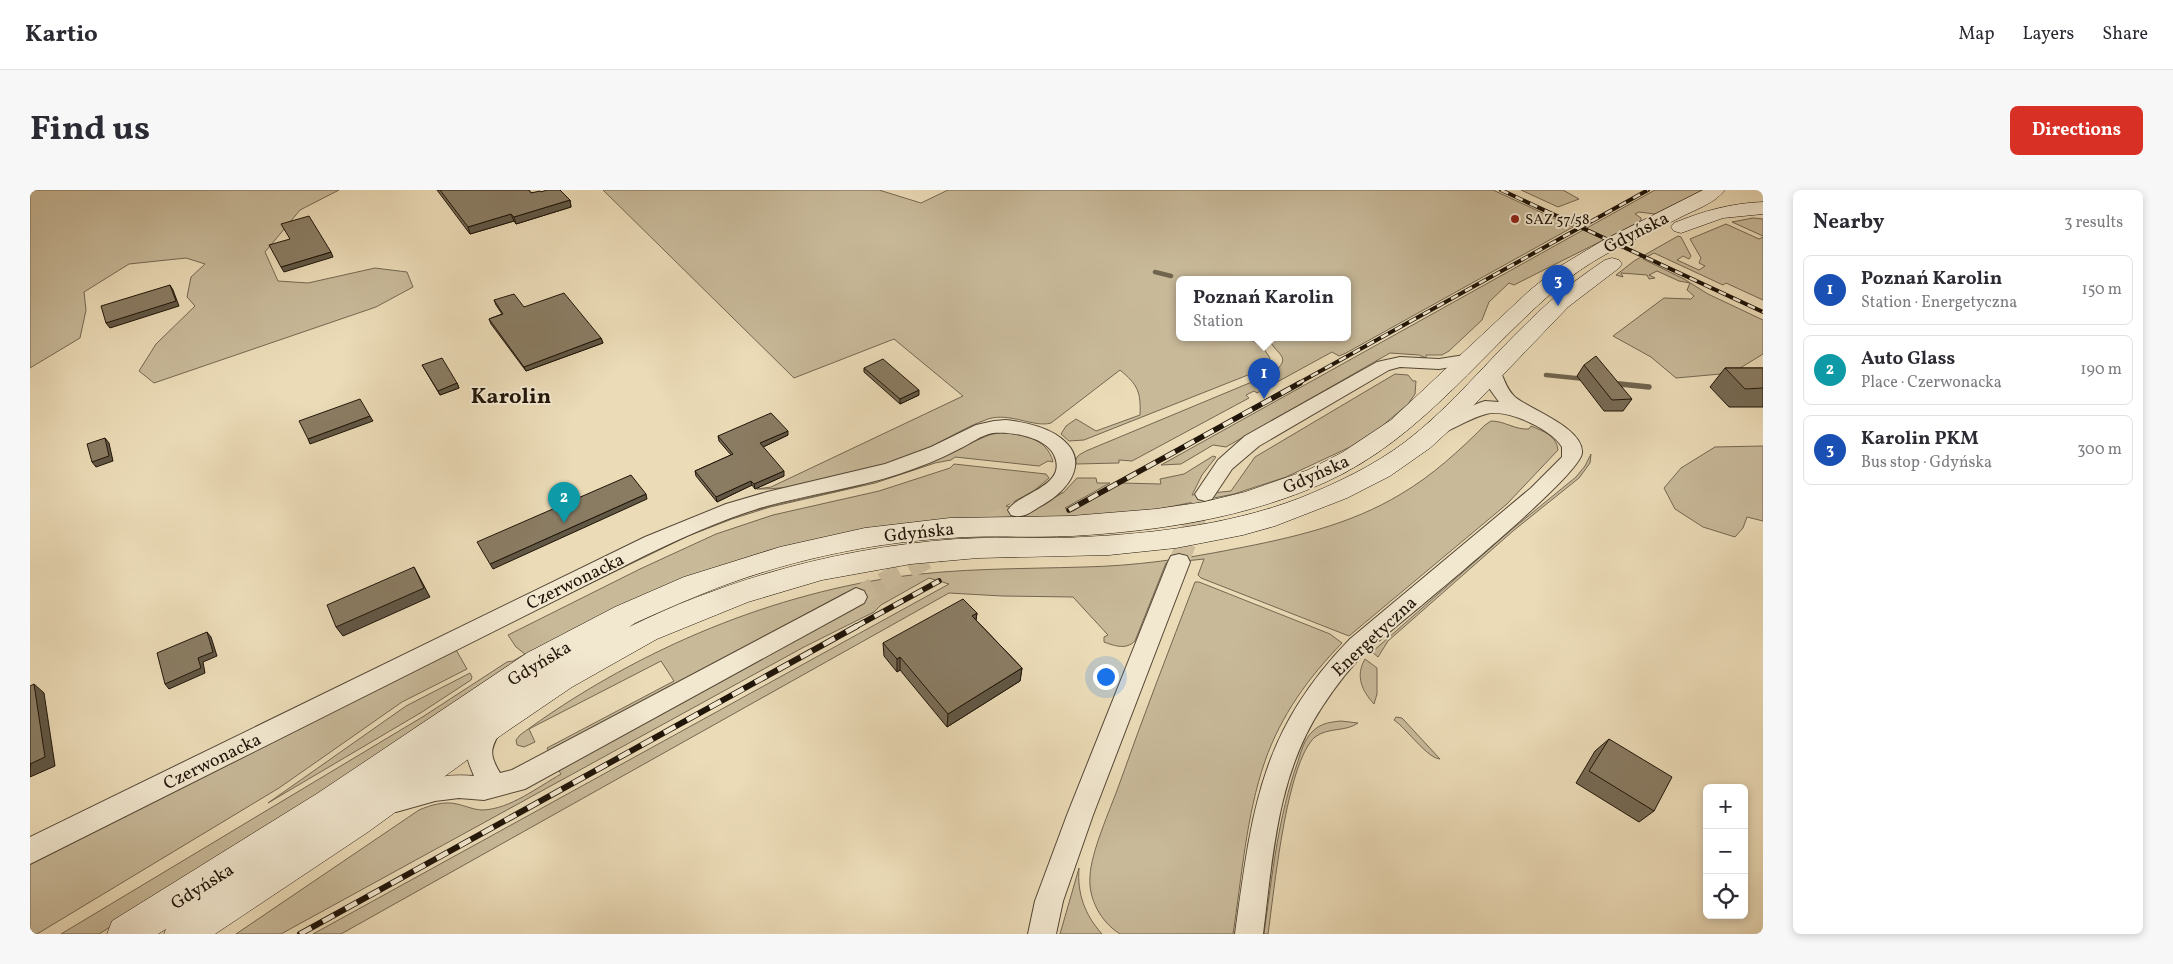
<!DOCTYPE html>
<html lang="en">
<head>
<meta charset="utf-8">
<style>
  :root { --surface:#fff; --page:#f7f7f7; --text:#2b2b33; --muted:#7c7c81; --line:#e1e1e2; --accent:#d93025 }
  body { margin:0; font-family:Vollkorn,serif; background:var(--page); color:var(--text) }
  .controls { position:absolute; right:15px; bottom:15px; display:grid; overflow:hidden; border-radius:8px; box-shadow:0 2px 8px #0003 }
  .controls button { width:45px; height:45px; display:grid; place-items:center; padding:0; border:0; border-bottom:1px solid var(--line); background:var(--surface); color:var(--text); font:25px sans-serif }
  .you { position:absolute; left:1075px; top:486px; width:18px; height:18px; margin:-12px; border:4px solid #fff; border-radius:50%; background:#1a73e8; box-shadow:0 0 0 8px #1a73e833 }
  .badge { display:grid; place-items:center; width:32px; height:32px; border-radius:50%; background:var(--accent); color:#fff; font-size:16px; font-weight:700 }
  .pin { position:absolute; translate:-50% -41px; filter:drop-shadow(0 1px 2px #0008) }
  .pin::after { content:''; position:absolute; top:26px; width:18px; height:15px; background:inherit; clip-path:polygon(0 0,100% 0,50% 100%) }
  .popup { position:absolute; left:1146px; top:86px; width:175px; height:65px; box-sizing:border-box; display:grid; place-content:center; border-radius:8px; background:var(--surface); filter:drop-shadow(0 1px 4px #0005); font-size:16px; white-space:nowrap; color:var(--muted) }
  .popup b { font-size:19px; color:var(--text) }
  .popup::after { content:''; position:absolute; left:50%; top:100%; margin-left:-10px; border:10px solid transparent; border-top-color:var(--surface) }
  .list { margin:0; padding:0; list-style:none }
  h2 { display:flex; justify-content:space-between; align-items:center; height:65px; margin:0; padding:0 20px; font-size:21px }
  h2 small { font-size:16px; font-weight:400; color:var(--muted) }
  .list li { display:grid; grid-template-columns:32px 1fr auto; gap:15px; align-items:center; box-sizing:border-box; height:70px; margin:0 10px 10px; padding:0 10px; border:1px solid var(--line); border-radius:8px }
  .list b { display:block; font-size:19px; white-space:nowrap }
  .list p { margin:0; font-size:16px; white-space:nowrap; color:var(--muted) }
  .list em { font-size:16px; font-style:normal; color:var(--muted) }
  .icon { flex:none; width:28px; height:28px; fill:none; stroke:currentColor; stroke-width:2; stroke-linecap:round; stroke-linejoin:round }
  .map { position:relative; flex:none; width:1733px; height:744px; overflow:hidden; border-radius:8px }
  header { display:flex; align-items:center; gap:30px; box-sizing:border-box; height:70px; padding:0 25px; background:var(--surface); border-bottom:1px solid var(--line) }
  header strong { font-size:24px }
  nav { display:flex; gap:28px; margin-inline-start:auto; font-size:18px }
  .intro { display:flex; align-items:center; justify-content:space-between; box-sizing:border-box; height:120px; padding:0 30px }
  h1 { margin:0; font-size:35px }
  .button { padding:12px 22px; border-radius:8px; background:var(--accent); color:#fff; font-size:18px; font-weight:700 }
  main { display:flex; gap:30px; padding:0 30px }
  aside { flex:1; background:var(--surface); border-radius:8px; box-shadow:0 2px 8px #0003 }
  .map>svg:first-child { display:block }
  .green { fill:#c8b999; stroke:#746751 }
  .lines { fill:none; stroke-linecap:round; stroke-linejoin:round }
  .stream-far1 { stroke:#70644e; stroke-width:4.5 }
  .stream { stroke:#70644e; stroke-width:5.5 }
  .street-tunnel { stroke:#cdbd9d; stroke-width:20; stroke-dasharray:20 10; stroke-linecap:butt }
  .street-casing { stroke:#534634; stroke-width:2 }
  .secondary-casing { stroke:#201509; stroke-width:1 }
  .street { fill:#f2e8d0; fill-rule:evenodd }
  .secondary { fill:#f2e8d0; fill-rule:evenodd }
  .rail-far2-casing { stroke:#201509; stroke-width:4 }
  .rail-far1-casing { stroke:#201509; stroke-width:5.5 }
  .rail-casing { stroke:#201509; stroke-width:6 }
  .rail-far2 { stroke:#f2e8d0; stroke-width:2.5; stroke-dasharray:8; stroke-linecap:butt }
  .rail-far1 { stroke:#f2e8d0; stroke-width:4; stroke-dasharray:11; stroke-linecap:butt }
  .rail { stroke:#f2e8d0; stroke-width:4.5; stroke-dasharray:13; stroke-linecap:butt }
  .wall { fill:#776b55; stroke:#201509 }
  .shaded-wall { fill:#615745; stroke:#201509 }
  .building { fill:#8a7c63; stroke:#201509 }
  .poi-dot { fill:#8f2418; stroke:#f2e8d0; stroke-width:2 }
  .labels { text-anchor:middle; stroke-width:4; stroke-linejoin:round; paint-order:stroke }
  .far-poi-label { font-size:15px; fill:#201509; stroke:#f2e8d0; text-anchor:start }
  .street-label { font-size:18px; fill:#201509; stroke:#f2e8d0 }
  .district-label { font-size:22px; font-weight:bold; fill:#201509; stroke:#f2e8d0 }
</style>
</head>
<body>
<header>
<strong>Kartio</strong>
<nav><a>Map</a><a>Layers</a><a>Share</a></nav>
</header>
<div class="intro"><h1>Find us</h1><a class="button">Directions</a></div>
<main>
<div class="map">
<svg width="1733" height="744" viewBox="0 0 1733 744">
  <rect width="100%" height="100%" fill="#ebdbb7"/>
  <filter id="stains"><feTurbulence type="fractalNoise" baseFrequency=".004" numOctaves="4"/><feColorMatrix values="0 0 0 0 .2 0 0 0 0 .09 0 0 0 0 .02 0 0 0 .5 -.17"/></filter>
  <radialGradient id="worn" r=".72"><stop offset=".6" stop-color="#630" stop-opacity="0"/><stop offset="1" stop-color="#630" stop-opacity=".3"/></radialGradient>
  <path class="green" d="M0,0H309L270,20L235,62L248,91L278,93L345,78L377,82L383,97L346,117L124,193L109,181L126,154L165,116L157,107L161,87L175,74L156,68L99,74L54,102L56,120L50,148L0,178Z
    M573,0H849L891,13L918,0H1463L1543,37L1316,163L1309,166L1302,162L1227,203L1224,201L1216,205L1219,208L1102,271L1089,270V273L1046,274C1044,266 1051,264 1056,261L1241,184C1266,166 1244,165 1239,148H1318V90H1150V148H1219L1234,159L1240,168L1233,179L1054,250L1039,251L1031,244L1036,236L1046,229L1066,241L1110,225C1111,202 1108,195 1090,180L1021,233C1004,238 980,222 958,229C932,238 908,255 883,265C842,281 770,300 727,299L741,297L933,206L864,149L764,188Z
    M1491,0H1533L1549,9L1528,17Z
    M1625,0H1674L1625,24L1609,22L1605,24L1611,28V31L1484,95L1479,93L1459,112L1452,130L1419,161L1412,165H1396V168L1389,165L1360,163L1196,257L1183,255L1151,274L1131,275Z
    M1723,28L1733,29V46L1702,32Z
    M1696,34L1729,49L1733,47V110L1696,93L1693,95L1624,63L1613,69L1654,89L1678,104L1733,130V164L1702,183L1646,188L1621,167L1583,146L1634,108L1661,109L1664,106L1657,100L1660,93L1649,91L1627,81L1619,85L1625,88L1619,89L1617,85L1591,83L1593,87L1586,85L1604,71L1648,46L1651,47L1661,66L1659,69L1653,66L1647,70L1669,80L1675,76L1669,73L1671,68L1660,49Z
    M1365,184L1378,185L1383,191H1386L1385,204L1378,214L1352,236L1320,257L1256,287L1204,304L1114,322L830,340L737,361L669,383L353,563L69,744H31L394,526L477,472L483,471L495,464L486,457L478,445L610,379L686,344L743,325L849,301L920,278L924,274L1016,284L1019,288L1005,300L976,316L999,322L1034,302L1047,288H1066L1067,293H1080L1035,318L1043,321L1091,293L1131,294L1130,289L1154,284L1183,266L1186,267L1172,285L1162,305L1201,301L1225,267Z
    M1461,231C1475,231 1485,240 1499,239L1501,236C1513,241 1527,246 1528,260L1477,314L1319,446L1171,388L1168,385L1174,369L1136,373L1105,451C1096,460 1085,456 1074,452V447L1078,445L1043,407L972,406L919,403L311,744H283L919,394L899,388L851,415L844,422L774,457L251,744H206L389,620C401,615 414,611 427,614C436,616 444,620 453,620C480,619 508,597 531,584L528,579L836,410L815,403L520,563L517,558L644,491L631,471L499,539L505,552L494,557L487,555L486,550L490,545C600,464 731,407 866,387C929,378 991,379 1054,377C1104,376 1154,369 1204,359C1261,348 1320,335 1371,304C1403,285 1429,261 1455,235Z
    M968,243C990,243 1017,247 1023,272L1018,271L1009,276L925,267L921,270L905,273L845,293L740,317L702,329L658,346L473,436C547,399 625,353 703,327C750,311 799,305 846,291C886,279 921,261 959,245Z
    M1733,256V331L1717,327L1713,338L1705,347L1673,337L1645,319L1634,298L1651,278L1685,257Z
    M1561,264L1560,273L1549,288L1483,341L1358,451L1348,467L1342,462L1481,340L1546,287L1555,276Z
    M1165,392H1169L1300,444L1312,453C1279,487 1251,525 1235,571C1216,626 1212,686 1203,744H1090C1071,732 1058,709 1060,686C1061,662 1080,620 1089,595C1113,527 1139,460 1165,392Z
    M425,458L437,479L372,512L249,598L7,744H0V671Z
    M1335,469L1347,478V504L1344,514C1332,501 1325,486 1335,469Z
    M440,483L442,487L441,490L392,522L238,613L376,516Z
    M1366,527L1372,528L1410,569C1397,568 1377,539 1364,530Z
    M1311,531L1328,533C1316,542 1298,537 1285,547C1256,573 1244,703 1238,744H1234C1242,686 1248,627 1268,571C1271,561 1275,548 1283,541C1291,533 1301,532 1311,531Z
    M1049,678C1047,704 1055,725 1072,744H1030Z"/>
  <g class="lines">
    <path class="stream-far1" d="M1125,82L1141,86
      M1516,185L1555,189
      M1580,193L1588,194"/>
    <path class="stream" d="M1580,193L1619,197"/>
    <path class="street-tunnel" d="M1149,372L1175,304
      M826,407L988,320"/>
    <defs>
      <path id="street" d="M1441,164L1447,165L1450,169L1447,173L1409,179L1370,177L1359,180L1229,256L1202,279L1182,309L1175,311L1168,309L1165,304L1188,270L1215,246L1347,172L1370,167L1409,169Z
        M1462,176L1468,178C1475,188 1475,198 1485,207C1501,220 1554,238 1552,263C1550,288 1368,434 1337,461C1320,477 1305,497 1292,517C1247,585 1243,665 1233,744H1205C1222,622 1229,543 1320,449L1501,298L1532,267V257C1522,239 1476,218 1456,224C1441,228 1427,237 1413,243L1406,245L1399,243L1397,239L1399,235L1449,213L1455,211L1469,212L1459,198L1453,182L1456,178Z
        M976,230C992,232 1010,235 1025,244C1064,268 1040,301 1009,317C1000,323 992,329 981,325L978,320C988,303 1039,296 1024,265C1016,247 980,241 963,243C951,245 940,254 929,259C910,269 890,277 869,284C826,298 781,304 737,316C695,328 654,347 614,366L0,674V647L615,347L696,314L737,302L855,274L901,257L946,235L964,231Z
        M1149,364L1157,366L1160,372L1063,625L1033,711L1026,744H998L1005,711L1037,625L1138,372L1141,366Z
        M826,398L834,401L837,407L834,413L495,599L454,610L429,608L405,611L366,622L357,618L353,610L357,602C385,591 414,583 444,586C441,578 437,571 437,563C436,546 450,523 469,530L472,537C462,558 457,561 470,583L482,580Z"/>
      <path id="secondary" d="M1673,0H1695C1684,14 1664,20 1649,28C1612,47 1570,63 1537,90C1456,156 1394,248 1296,292C1216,328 1129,341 1042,346C1001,348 961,345 920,348C837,353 750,372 672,404C649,413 627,423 605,433L599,437C701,387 814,357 927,349C961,347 996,348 1030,348C1110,345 1194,337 1270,308C1307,293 1343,276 1375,252C1421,217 1457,171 1499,131C1522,108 1548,88 1575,70L1582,68L1589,70L1592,74L1589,78L1538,117L1424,236L1400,258L1360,286L1317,308L1245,336L1213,345L1146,358L1079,365L948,368L881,374L792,390L718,412L627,449L542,497L473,544L338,642L185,744H134L136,739L128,744H77L82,731L288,603L497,463L585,417L654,387L750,357L835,338L920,328L1041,326L1126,319L1174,312L1215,302L1278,280L1313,262L1361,230L1499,101L1527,78L1572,51Z
        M1733,12V24L1693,28L1651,43L1644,41L1641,37L1644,33C1673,21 1702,13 1733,12Z"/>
    </defs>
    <use href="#street" class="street-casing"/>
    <use href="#secondary" class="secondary-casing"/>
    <use href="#street" class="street"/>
    <use href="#secondary" class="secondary"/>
    <defs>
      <path id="rail-far2" d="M1471,0L1733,122
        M1267,194L1618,0"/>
      <path id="rail-far1" d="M1039,320L1270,193
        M825,437L909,391"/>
      <path id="rail" d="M270,744L827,436"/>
    </defs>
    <use href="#rail-far2" class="rail-far2-casing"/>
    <use href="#rail-far1" class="rail-far1-casing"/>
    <use href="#rail" class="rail-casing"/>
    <use href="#rail-far2" class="rail-far2"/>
    <use href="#rail-far1" class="rail-far1"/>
    <use href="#rail" class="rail"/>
  </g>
  <path class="wall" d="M407,0H499L501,3L511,2L540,10L541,17L486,34L484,31L440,44Z
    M464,110L494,117L571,148L573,153L496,181L461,134L459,129L472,124L466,115Z
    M392,175L427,193L429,198L410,205Z
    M1554,175L1602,209L1593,221H1574L1547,186Z
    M834,178L889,205L870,214L834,182Z
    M1695,178H1733V217H1699L1680,197Z
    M758,245L733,257L754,286L725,299L722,295L687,312L666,286L665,281L701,265L689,251L688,246Z
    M947,423L946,430L992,478L990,491L917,537L870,480L867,482L854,466L853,453Z
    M1579,549L1624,621L1609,632L1546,593L1565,561Z"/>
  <path class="shaded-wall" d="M540,10L541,17L486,34L484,27Z
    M481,24L484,31L440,44L438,37Z
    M301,62L303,67L254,82L251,77Z
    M140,95L143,100L149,116L80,138L76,133Z
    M571,148L573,153L496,181L494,177Z
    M427,193L429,198L410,205L408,201Z
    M889,200V205L870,214V209Z
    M340,226L343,231L280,254L278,249Z
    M758,241V245L731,258L730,253Z
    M75,248L79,253L83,271L66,277L62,272Z
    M754,281V286L725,299L724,294Z
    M721,291L722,295L687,312L686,307Z
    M616,304L617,309L463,379L460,374Z
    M384,377L400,407L313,446L306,437Z
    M947,423L945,436L942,426Z
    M177,442L181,447L187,466L173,472L175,483L139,499L135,494L168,468Z
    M870,467V480L867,482V469Z
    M992,478L990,491L917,537L918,524Z
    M4,494L14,503L25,576L0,587Z"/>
  <path class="building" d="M410,0H499L501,3L510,1L511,2L517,0H530L540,10L484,27L481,24L438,37Z
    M279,26L301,62L251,77L239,55L260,49L251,34Z
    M140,95L146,111L76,133L71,116Z
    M534,103L571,148L494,177L459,129L473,124L464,110L484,104L494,117Z
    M1566,166L1602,209L1582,210L1554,175Z
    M412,168L427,193L408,201L392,175Z
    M853,169L889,200L870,209L834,178Z
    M1695,178H1733V198L1715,199Z
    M330,209L340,226L278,249L269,231Z
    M741,223L758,241L730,253L754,281L724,294L721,291L686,307L665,281L703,264L688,246Z
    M75,248L79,266L62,272L57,254Z
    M601,285L616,304L460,374L447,352Z
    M384,377L394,398L306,437L297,415Z
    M933,409L947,423L942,426L992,478L918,524L870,467L867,469L853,453Z
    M177,442L183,462L168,468L171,478L135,494L127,463Z
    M4,494L15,567L0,574V496Z
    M1579,549L1642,587L1624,621L1559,581Z"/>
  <circle class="poi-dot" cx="1485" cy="29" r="5"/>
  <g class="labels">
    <g class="far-poi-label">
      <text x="1495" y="34">SAZ 57/58</text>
    </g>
    <g class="street-label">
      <text transform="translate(1606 42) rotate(-27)" y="6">Gdyńska</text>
      <text transform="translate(1286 284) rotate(-24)" y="6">Gdyńska</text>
      <text transform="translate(889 342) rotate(-6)" y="6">Gdyńska</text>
      <text transform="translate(545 391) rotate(-26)" y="6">Czerwonacka</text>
      <text transform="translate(1344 446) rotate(-43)" y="6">Energetyczna</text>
      <text transform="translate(509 473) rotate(-31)" y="6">Gdyńska</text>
      <text transform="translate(182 571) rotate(-26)" y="6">Czerwonacka</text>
      <text transform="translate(172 696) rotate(-32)" y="6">Gdyńska</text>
    </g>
    <g class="district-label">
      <text x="481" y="213">Karolin</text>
    </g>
  </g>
  <rect width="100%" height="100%" filter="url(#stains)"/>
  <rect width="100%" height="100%" fill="url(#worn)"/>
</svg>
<div class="controls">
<button>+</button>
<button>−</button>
<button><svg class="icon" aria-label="locate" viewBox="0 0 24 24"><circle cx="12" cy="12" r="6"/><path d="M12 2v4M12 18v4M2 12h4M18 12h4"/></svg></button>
</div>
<div class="you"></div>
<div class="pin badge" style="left:1234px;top:209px;background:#1a4fb4">1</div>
<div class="popup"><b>Poznań Karolin</b>Station</div>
<div class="pin badge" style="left:534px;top:333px;background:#0f9aa8">2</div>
<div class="pin badge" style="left:1528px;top:116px;background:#1a4fb4">3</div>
</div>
<aside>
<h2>Nearby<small>3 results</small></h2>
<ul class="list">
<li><span class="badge" style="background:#1a4fb4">1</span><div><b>Poznań Karolin</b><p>Station · Energetyczna</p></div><em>150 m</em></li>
<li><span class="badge" style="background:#0f9aa8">2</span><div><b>Auto Glass</b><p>Place · Czerwonacka</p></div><em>190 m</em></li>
<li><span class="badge" style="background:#1a4fb4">3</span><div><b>Karolin PKM</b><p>Bus stop · Gdyńska</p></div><em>300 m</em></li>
</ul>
</aside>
</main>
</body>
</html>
